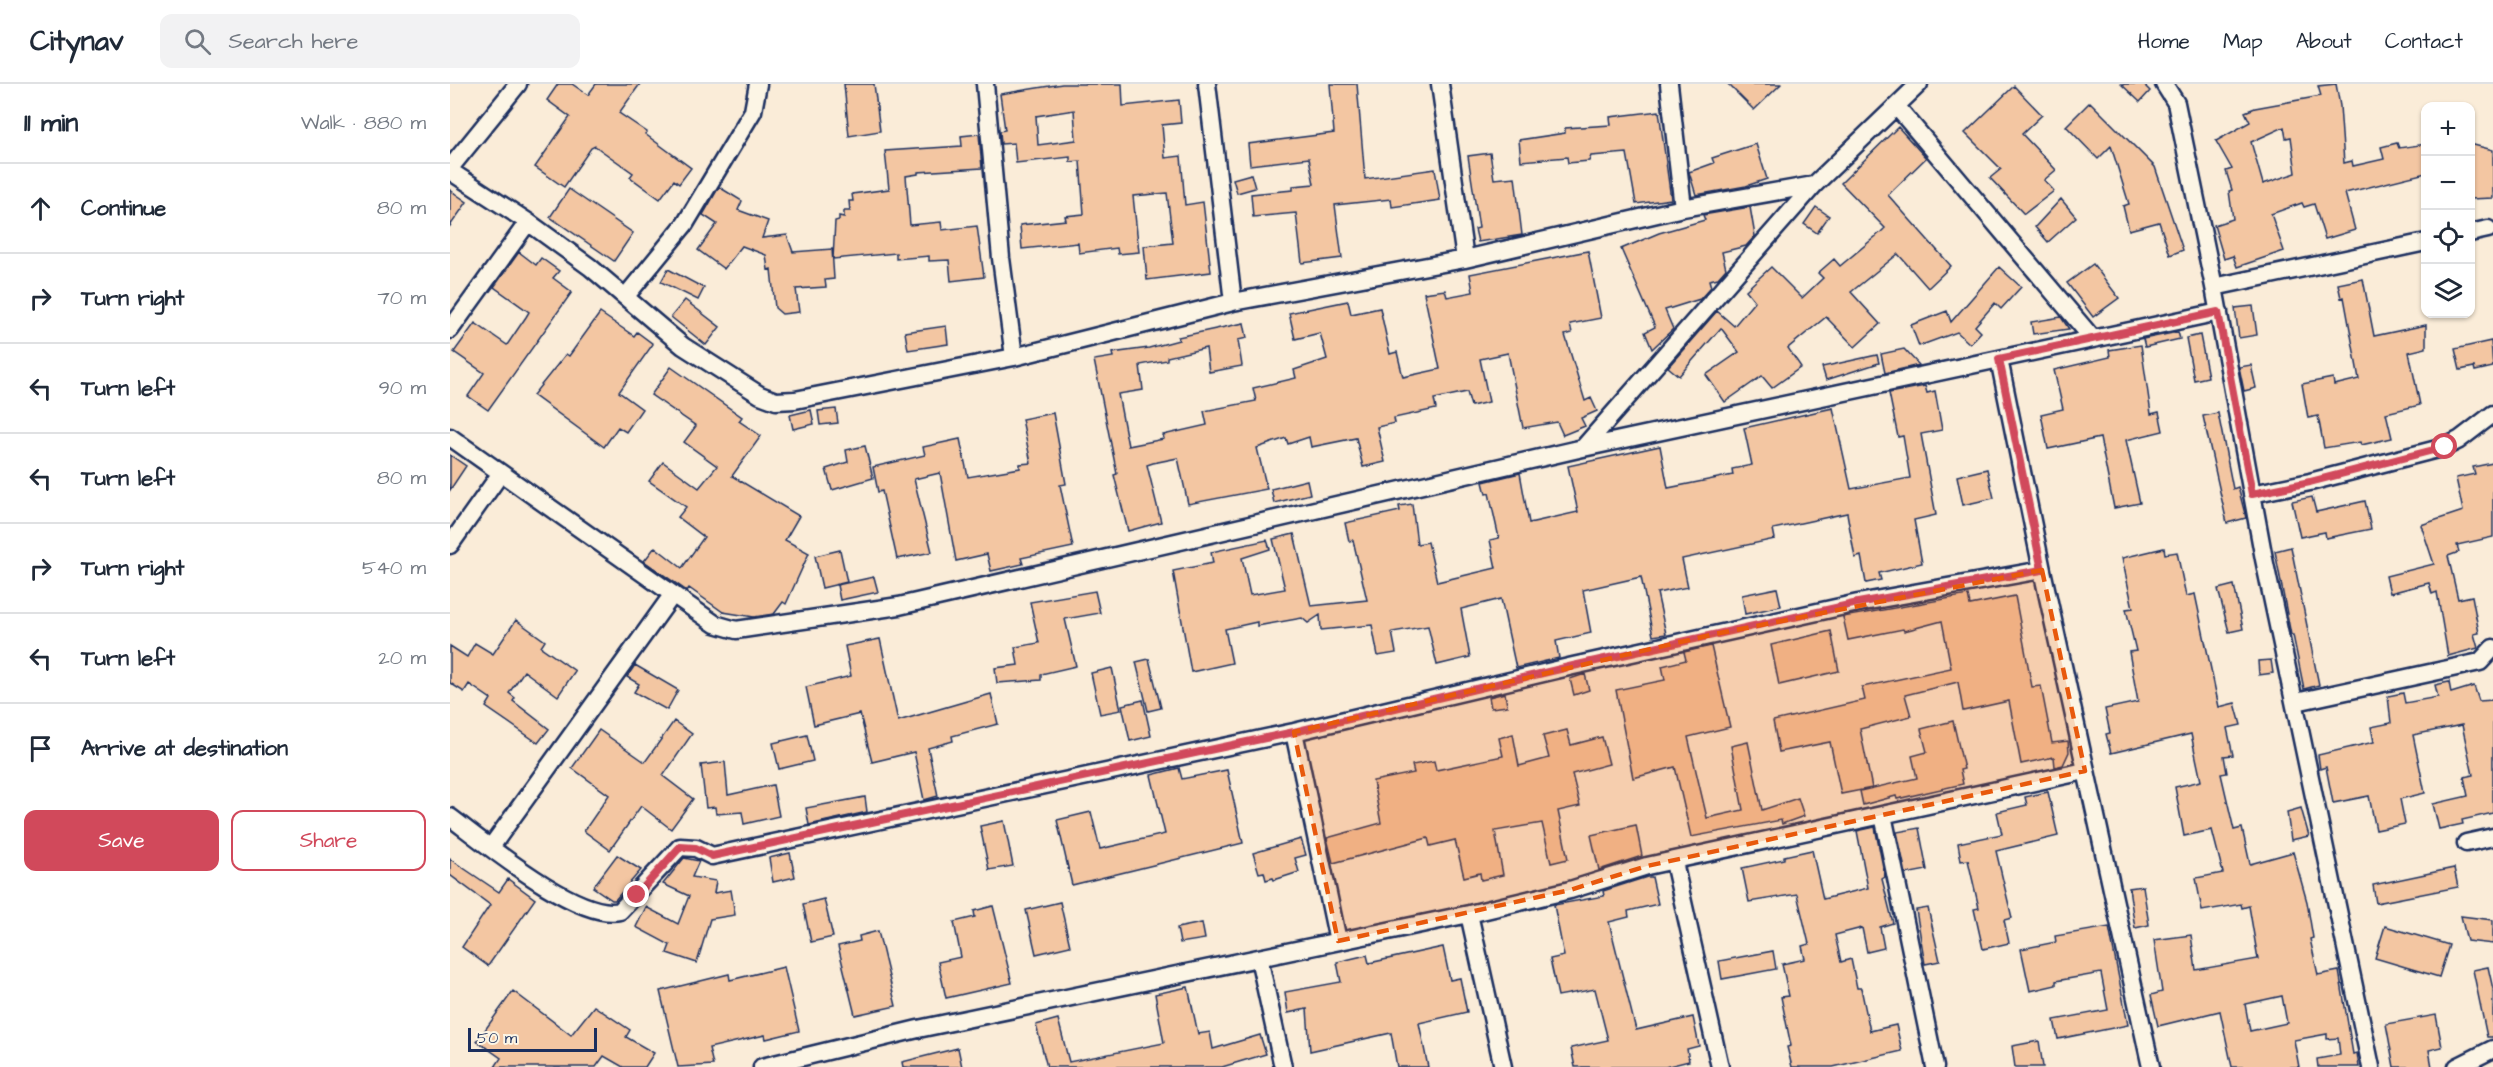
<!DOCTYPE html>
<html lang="en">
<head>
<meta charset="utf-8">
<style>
  :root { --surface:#fff; --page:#f2f2f3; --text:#1f2937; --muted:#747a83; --line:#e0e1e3; --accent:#d1495b }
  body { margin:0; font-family:"Architects Daughter",sans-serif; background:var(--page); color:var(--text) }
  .controls { position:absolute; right:18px; top:18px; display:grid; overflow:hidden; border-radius:12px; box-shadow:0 2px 4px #0004 }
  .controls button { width:54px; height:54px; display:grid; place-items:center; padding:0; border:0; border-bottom:2px solid var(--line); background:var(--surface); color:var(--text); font:30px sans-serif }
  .scale { position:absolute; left:18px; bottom:15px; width:129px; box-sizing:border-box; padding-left:6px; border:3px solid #1b2f5e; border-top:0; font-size:16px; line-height:21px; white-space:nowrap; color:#1b2f5e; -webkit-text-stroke:4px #fcf5e5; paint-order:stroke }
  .stop { position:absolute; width:18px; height:18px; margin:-14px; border:4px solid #d1495b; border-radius:50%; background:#fff }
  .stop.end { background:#d1495b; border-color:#fff; box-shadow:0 2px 6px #0008 }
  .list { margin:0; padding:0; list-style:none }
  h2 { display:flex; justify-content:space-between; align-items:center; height:78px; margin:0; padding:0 24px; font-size:26px }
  h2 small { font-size:20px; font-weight:400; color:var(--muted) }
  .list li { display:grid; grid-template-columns:39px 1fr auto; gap:18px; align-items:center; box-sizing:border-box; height:90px; padding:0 24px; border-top:2px solid var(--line) }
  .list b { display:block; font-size:22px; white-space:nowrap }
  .list em { font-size:20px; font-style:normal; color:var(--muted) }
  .actions { display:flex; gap:12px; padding:18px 24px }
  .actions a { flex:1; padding:14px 0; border:2px solid var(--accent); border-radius:12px; text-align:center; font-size:21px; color:var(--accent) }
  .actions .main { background:var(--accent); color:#fff }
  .icon { flex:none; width:33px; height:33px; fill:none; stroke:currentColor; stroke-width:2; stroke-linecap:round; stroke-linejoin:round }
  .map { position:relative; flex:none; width:2043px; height:983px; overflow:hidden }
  header { display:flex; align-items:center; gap:36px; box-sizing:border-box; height:84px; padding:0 30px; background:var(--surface); border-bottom:2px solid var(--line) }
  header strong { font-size:28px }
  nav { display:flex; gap:33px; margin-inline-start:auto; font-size:21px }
  .search { width:420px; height:54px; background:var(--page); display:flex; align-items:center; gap:15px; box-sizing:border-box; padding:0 21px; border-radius:12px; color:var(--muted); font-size:22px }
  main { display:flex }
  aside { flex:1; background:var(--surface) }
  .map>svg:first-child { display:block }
  .building { fill:#f3c6a2; stroke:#1b2f5e; stroke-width:1.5; fill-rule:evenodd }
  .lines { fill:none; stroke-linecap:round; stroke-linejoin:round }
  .street-casing { stroke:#1b2f5e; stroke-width:21 }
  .street { stroke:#fcf5e5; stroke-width:16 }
  .route { stroke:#d1495b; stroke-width:8 }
  .marked { fill:#e8590c; fill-opacity:0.2; stroke:#e8590c; stroke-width:4.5; stroke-dasharray:12 8; stroke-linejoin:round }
</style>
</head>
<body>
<header>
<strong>Citynav</strong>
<div class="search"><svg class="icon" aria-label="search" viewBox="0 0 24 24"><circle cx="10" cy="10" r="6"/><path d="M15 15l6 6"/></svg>Search here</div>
<nav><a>Home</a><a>Map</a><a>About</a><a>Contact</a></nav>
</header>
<main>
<aside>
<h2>11 min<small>Walk · 880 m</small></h2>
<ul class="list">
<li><svg class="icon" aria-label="ahead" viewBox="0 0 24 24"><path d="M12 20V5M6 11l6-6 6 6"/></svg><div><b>Continue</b></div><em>80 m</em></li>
<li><svg class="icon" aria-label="right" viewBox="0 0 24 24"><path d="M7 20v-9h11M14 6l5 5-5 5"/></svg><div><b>Turn right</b></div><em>70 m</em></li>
<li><svg class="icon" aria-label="left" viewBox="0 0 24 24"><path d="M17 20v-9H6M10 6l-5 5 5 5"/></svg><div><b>Turn left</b></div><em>90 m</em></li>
<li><svg class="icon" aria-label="left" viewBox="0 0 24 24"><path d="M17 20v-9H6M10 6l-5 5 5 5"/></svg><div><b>Turn left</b></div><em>80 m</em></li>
<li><svg class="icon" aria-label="right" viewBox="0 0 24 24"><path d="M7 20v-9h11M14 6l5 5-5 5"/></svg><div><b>Turn right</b></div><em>540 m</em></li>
<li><svg class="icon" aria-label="left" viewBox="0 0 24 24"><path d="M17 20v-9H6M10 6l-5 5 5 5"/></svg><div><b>Turn left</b></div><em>20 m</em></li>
<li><svg class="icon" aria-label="arrive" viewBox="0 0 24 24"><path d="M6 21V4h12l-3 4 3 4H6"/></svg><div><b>Arrive at destination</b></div></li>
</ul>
<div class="actions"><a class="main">Save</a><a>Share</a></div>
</aside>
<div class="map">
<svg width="2043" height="983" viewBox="0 0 2043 983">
  <rect width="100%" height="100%" fill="#faecd8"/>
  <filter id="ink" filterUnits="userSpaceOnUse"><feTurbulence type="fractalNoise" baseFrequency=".0167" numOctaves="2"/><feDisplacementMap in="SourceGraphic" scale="12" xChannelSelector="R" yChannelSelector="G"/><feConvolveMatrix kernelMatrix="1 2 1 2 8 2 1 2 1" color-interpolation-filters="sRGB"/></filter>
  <g filter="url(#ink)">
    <path class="building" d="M108,0H122L138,11L146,0H190L169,29L197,48L195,50L241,84L229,100L224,96L210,115L180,93L183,89L145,62L141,64L114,103L85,83L120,33L97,16Z
      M394,0H424L430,47L399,52Z
      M612,0H672L673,22L729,16L731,39L712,41L715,74L731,72L735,121L753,118L761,188L697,196L694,162L723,159L717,109L683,112L689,168L668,170L667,164L629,169L628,159L572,165L570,141L616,136L615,132L634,130L630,77L620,78V73L566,79L564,59L551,60L550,47L555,46L550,10ZM624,26L626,56L588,61L586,32Z
      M880,0H907L915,95L985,85L990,116L942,123L941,115L885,121L892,174L852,179L846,129L803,133L801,110L843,106V102L864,100L859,74L800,81L798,60L884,49Z
      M1278,0H1331L1304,26Z
      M1671,0H1693L1700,7L1690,18Z
      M1886,0L1890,22L1894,79L1902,77L1903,82L1934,75L1931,63L1947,59L1949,64L1976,60V89L1895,109L1905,146L1875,155L1864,120L1854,123L1852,119L1821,130L1834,167L1787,183L1783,172L1774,175L1764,141L1783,135L1779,107L1782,106L1776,87L1782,85L1766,57L1800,38L1795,28L1805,24L1871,12L1868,2ZM1834,43L1836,54L1841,53L1846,89L1813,100L1801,58Z
      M1564,2L1592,31L1572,50L1606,86L1594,96L1604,107L1574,130L1540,94L1551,85L1515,49Z
      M1640,18L1705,83L1733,166L1720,171L1709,138L1679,146L1673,122L1679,120L1661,62L1648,75L1616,42Z
      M1209,27L1221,115L1186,120L1177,69L1141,72L1139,77L1118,79L1117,73L1071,77L1069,56L1115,49V44L1161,41L1160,33Z
      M1448,43L1476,74L1438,111L1501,182L1478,204L1448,170L1401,208L1430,240L1405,263L1376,233L1338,264L1351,283L1322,304L1312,292L1275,318L1256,291L1289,268L1271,244L1229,292L1218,283L1267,227L1284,242L1305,217L1296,206L1321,183L1352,214L1373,194L1368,189L1384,175L1390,182L1431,148L1435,144L1391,99Z
      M529,50L532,84L468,88V90L456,92L460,141L491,138L492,146L527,142L534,193L501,197L499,176L479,177V172L446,175V169L383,175L385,137L389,136V132L394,133V127H400L399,117H403L402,110L439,105L435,67L512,62L511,52Z
      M1306,60L1317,95L1296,102L1246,111L1239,88L1264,79L1262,74Z
      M2020,60L2043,66V114L2020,115Z
      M1040,69L1044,95L1065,93L1072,151L1028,158L1025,145L1029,144L1018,72Z
      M801,90L805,104L787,109L783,95Z
      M269,103L292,117L288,126L318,137L312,154L337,151L343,168L382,165L384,195L375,196L376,203L346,205L349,228L332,230L325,224L321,185L318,186L316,171L292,162L274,185L248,166L267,140L253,131Z
      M119,105L183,149L164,177L100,133Z
      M0,106L17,118L0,142Z
      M1611,115L1626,133L1598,158L1585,143Z
      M1300,123L1305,152L1296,162L1272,168L1276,185L1268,194L1259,196L1261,203L1250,215L1215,226L1223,245L1202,265L1195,248L1205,243L1171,165L1209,149L1255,136L1253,131Z
      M1366,123L1379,132L1367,149L1354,140Z
      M1138,167L1151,234L1120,240L1122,249L1115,251L1135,317L1141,314L1147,327L1131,334L1135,342L1113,351L1107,338L1073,344L1058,269L1030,275L1039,318L1021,322L1017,308L984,315L986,325L944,334L945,339L927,343L935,378L913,383L906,354L861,363L859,353L838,360L836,354L807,364L817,405L738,420L728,374L703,379L697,381L711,438L678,447L664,391L667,390L644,276L663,273L662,269L699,264L729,256L728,253L794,239L797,254L788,256L792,282L759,288L756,264L717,273V276L690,281L693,306L668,310L678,362L714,355L713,351L757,341L754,327L806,317L803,304L846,294L844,286L877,275L870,249L845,255L839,229L898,217L901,230L930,224L940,270L947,268L953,293L990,285L974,209L995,206L997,213L1023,208L1020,190Z
      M69,168L86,181L91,174L109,187L103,194L122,208L38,326L18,312L34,289L4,268L25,239L57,261L76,233L79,228L44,203Z
      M1643,180L1669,214L1643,233L1617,199Z
      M1549,183L1571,203L1551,225L1545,219L1525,242L1531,248L1520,260L1507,248L1469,262L1461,241L1497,227L1501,238Z
      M218,185L254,204L248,216L211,198Z
      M1913,195L1924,252L1976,241V264L1959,268L1970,321L1936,329L1942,354L1911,361L1910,358L1874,364L1868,332L1858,334L1852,300L1883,294L1884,301L1909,295L1894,213L1891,214L1888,200Z
      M235,216L270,243L256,261L221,233Z
      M1803,222L1807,251L1789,254L1785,224Z
      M150,229L184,252L187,248L203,260L169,308L192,325L176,348L168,343L154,363L83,311L116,270L119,272Z
      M1611,233L1619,245L1583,250L1581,238Z
      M496,242L498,260L458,266L455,248Z
      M1728,248L1730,255L1695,263L1693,255Z
      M1750,251L1758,293L1744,296L1736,254Z
      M2041,257L2043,283L2025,287L2024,283L2010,286L2005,265Z
      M1691,261L1701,330L1709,328L1713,347L1676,356L1690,419L1664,424L1650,354L1598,365L1591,330L1613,325L1604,286L1660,273L1659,266Z
      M1454,265L1469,281L1435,289L1431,270Z
      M1427,271L1429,279L1376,296L1372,283Z
      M1801,281L1806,304L1794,307L1789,283Z
      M221,283L292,333L289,337L311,352L282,392L349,432L335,456L359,469L336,520L333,518L324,530L304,533L273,528L239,504L237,507L194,477L205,463L232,484L254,453L228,433L236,423L199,397L213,378L249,404L267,382L234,358L246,342L201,311Z
      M1475,302L1477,309L1485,307L1492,346L1471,350L1486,431L1464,436L1472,479L1429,489L1431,496L1416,499L1411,472L1405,474L1397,429L1323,445L1325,455L1232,475L1238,503L1207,509L1216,550L1203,552L1191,493L1133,506L1141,549L1106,557L1109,574L1066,584L1051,515L1011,525L1020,573L987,581L978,542L942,548L946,569L928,572L922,541L871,546L870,531L858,539L852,534L807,542V538L775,545L782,579L741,588L723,487L763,479L761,468L817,456L820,465L792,474L800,511L835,505L823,455L844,450L861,522L917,516L903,456L899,457L895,439L950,427L949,422L962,420L967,460L978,458L987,498L1046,484L1040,456L1049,454L1039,409L1036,410L1033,398L1070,389L1079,439L1128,428L1118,382L1210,362L1218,404L1283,391L1282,385L1302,381L1294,344L1383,324L1401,405L1460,394L1453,352L1448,353L1439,309Z
      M386,325L388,339L370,341L368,327Z
      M361,326L364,340L343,345L340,331Z
      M603,329L616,400L610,401L623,463L571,474L573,480L541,487L537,470L506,477L490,389L464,395L482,468L447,475L432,407L428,408L423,383L475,371L473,363L510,355L518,393L570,384V380L581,379L572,335Z
      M1768,329L1783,405L1788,403L1796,434L1777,439L1753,332Z
      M415,362L423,394L382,406L376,385L398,378L396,366Z
      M0,371L16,382L0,406Z
      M2043,379V453L2007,461L2009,468L1998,472L2008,515L2022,512L2029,549L2024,550L2028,564L1998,572L1987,508L1982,510L1979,499L1940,509L1936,492L1984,480L1971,441L2013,427L2006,394L2025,390L2023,383Z
      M1537,385L1544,414L1513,421L1507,392Z
      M857,396L860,410L824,419L821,405Z
      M1862,413L1866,428L1915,417L1921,445L1876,454L1875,448L1850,453L1842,417Z
      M1841,463L1869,601L1854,605L1843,551H1841L1825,467Z
      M1714,464L1715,470L1727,468L1736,512L1745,510L1769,623L1785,619L1791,641L1777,644L1783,671L1774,672L1777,689L1771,690L1784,746L1792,744L1800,780L1843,768L1857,818L1863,854L1860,855L1868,891L1889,887L1903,970L1907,969L1909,983H1868L1867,975L1890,971L1888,954L1877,955V950L1844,956L1849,983H1782L1770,927L1708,942L1701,911L1712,908L1704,856L1741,851L1746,886L1808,875L1799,822L1792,824L1791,820L1752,827L1746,794L1773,789L1762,746L1734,752L1725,703L1751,697L1741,650L1661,669L1656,650L1660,649L1655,625L1688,618L1679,568L1686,567L1676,525L1683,524L1672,474ZM1832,912L1837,939L1800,947L1795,920Z
      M390,466L397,498L372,504L365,472Z
      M424,493L428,508L390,516L387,501Z
      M1784,501L1793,545L1779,548L1768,505Z
      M1327,504L1331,522L1295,530L1292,511Z
      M645,507L650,529L615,535L626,582L591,590V596L547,599L545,584L568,581L565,563L589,559L580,518Z
      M1518,511L1520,521L1565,512L1582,603L1591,602L1602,659L1618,657L1619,668L1613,681L1605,683L1604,673L1571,680L1559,617L1513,627L1508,598L1455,611L1461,632L1410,645L1422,704L1391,710L1380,658L1329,668L1323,637L1415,616L1412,603L1501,584L1492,537L1454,547L1453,545L1398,556L1393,533Z
      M66,536L95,557L91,563L125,587L108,612L74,587L59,609L65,614L63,617L99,645L88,659L36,623L41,615L19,600L14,608L0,599V562L17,573L25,559L43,570Z
      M1381,547L1389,587L1329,601L1321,561Z
      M430,555L448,637L541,610L548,640L502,652L503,657L478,664L488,712L474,716L464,668L422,678L410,630L364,641L356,603L401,592L395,562Z
      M1261,562L1280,643L1238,653L1257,734L1293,726L1281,662L1298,658L1312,726L1348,714L1354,732L1332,740L1331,736L1241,753L1225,683L1183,694L1166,606L1215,596L1212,582L1236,576L1234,568Z
      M699,575L711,624L698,627L686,578Z
      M1821,576L1823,589L1809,591L1808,577Z
      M185,581L228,606L217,626L184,608L189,600L177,593Z
      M662,584L671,626L650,630L641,589Z
      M1135,590L1139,606L1124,611L1120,595Z
      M1999,598L2001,609L2024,602L2029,617L2043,616V729L2012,736L2013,740L1989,745L1983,720L2018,712L2014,693L2023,691L2012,641L1963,651L1975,709L1950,715L1955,740L1926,746L1919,712L1883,719L1876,683L1870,685L1868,671L1924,658L1921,643L1941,639L1938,612L1953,609L1955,619L1988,613L1985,601Z
      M1055,609L1057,622L1041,624L1039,613Z
      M693,616L701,652L680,657L672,621Z
      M224,637L242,650L213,692L243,715L221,745L191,722L160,766L134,747L159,711L122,684L149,646L195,678Z
      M1503,637L1514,685L1510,686L1513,700L1447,715L1446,712L1413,721L1410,707L1467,694L1462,672L1477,668L1471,645Z
      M1117,646L1121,661L1152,653L1159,680L1122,690L1130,722L1108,727L1118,775L1101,779L1092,739L1045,747L1053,791L1031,796L1030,789L1014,793L1005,756L980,762L978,754L883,779L877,754L931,739L923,697L964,689L962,681L984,677L986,686L1053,672L1049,654L1063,650L1069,682L1099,674L1093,652Z
      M357,651L363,677L329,685L323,659Z
      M275,678L278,711L323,701L329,732L294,740L292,728L266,730L265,723L256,724L251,681Z
      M729,684L732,695L777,686L793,759L622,801L607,736L641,728L650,765L715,750L701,691Z
      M1598,708L1608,752L1546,767L1562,834L1554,836L1559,859L1533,865L1524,825L1529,824L1518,776L1511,777L1508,759L1552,750L1547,728L1577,721L1575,713Z
      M415,713L417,728L359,741L356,724Z
      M1851,724L1859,752L1841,756L1837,728Z
      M554,737L563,782L539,786L530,742Z
      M1186,741L1192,772L1149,786L1141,751Z
      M1425,743L1435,793L1432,795L1443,839L1430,843L1434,864L1417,868L1412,844L1385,851L1391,878L1401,875L1407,904H1411L1420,947L1446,941L1452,967L1383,983H1342L1337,963L1341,962L1331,913L1339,912L1332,880L1355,875L1352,862L1359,860L1347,810L1299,818L1292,784L1334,775V772L1362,766L1373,815L1418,804L1407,747Z
      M1469,744L1477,786L1456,790L1447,748Z
      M851,755L856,771L845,774L849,788L824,796L823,794L816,796L814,788L809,789L803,769Z
      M340,769L345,793L323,798L319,774Z
      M167,771L191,786L165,816H162L143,803Z
      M234,774L249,777L242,793L266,797L264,809L281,806L285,831L260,835L247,879L217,869L220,861L186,843L196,823L228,840L239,812L213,800Z
      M0,775L49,808L58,795L85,815L38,882L12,863L40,821L0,791Z
      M2004,784L2008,803L1926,819L1923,801Z
      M1197,793H1202L1208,820L1178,827L1179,833L1159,838L1186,946L1243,933L1249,962L1237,965L1239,977L1215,983H1125L1121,964L1158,956L1145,905L1108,912L1100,875L1114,872L1104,821L1154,812L1153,807Z
      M1693,802L1699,841L1685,844L1679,804Z
      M374,815L383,853L361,858L353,820Z
      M610,818L620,862L586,870L576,826Z
      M543,822L562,899L496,914L488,878L511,873L504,838L525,833L524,827Z
      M1478,824L1490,877L1475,880L1466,826Z
      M2011,832L2043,836V860L2017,857Z
      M752,839L755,855L730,859L727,844Z
      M1935,842L1999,861L1989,893L1925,874Z
      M1659,843L1678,941L1608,955L1604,936L1658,926L1651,889L1606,897V901L1580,907L1571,865L1606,858L1605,852Z
      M428,847L446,922L405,931L388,862L410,857L409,852Z
      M993,863L1000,896L1010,894L1017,928L969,939L978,983H947L941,949L860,967L857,925L838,929L835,908L891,898L887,878L917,871L919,879Z
      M1323,867L1326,885L1272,895L1269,877Z
      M334,883L349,947L316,955L315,951L259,964L263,981L228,983L210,907L279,890L280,896Z
      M2038,883L2043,905V953H2037L2023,886Z
      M738,903L748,950L760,948L763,965L810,951L816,970L772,983H597L586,941L608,935L619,978L714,959L705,910Z
      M63,907L121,951L144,922L180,946L176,953L204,969L195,983H173L154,972L146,983H45L51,974L27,957Z
      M1986,931L1992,963L1979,966L1982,983H1944L1936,940Z
      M1589,957L1593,983H1565L1562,962Z
      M508,964L512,983H453L452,978Z"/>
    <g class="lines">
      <defs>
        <path id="street" d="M757,0L783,218
          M990,0L1015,175
          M1219,0L1233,124
          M1714,0L1726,19L1764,203L1814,475L1921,983
          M1447,23L1643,255
          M0,84L68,0
          M0,87L78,138L140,183L233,262L310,311L326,317L345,316L564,273L551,174L535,0
          M2020,149L2038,145
          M1764,203L1976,158
          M176,212L235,140L303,27L308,0
          M0,246L78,138
          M564,273L783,218L1015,175L1233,124L1364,101
          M1549,275L1592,486L1701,983
          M0,353L265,540L286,546L449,522L1133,364L1769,228
          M1133,364L1364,101L1469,0
          M1802,410L1860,398L1995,363L2009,356L2043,330
          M0,461L51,389
          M1846,618L2030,578L2043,564
          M844,648L888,857
          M1433,731L1485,983
          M0,733C35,759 128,837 170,827L230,763L246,764L262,772L844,648L1123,582L1408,519L1592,486
          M2016,759L2043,753
          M41,763L223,510
          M1224,778L1270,983
          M1019,830L1053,983
          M809,874L833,983
          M312,983L468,945L1019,830L1120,806L1197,782L1635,687
          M2007,983L2043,965"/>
      </defs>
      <use href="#street" class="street-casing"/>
      <use href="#street" class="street"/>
    </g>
  </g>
  <g class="lines" filter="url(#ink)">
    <path class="route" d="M187,811L230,763L246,764L262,772L844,648L1123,582L1408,519L1592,486L1549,275L1768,228L1802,410L1860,398L1995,363"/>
  </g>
  <path class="marked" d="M1592,486L1635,687L1197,782L1120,806L888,857L844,648L1265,550Z"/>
</svg>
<div class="controls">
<button>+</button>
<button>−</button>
<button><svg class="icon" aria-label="locate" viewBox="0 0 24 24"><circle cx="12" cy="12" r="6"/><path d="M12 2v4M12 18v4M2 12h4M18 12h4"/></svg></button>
<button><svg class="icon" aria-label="layers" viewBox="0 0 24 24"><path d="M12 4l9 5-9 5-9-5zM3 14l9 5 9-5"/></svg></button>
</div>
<div class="scale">50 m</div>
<div class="stop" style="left:1995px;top:363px"></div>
<div class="stop end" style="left:187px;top:811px"></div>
</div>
</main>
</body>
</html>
